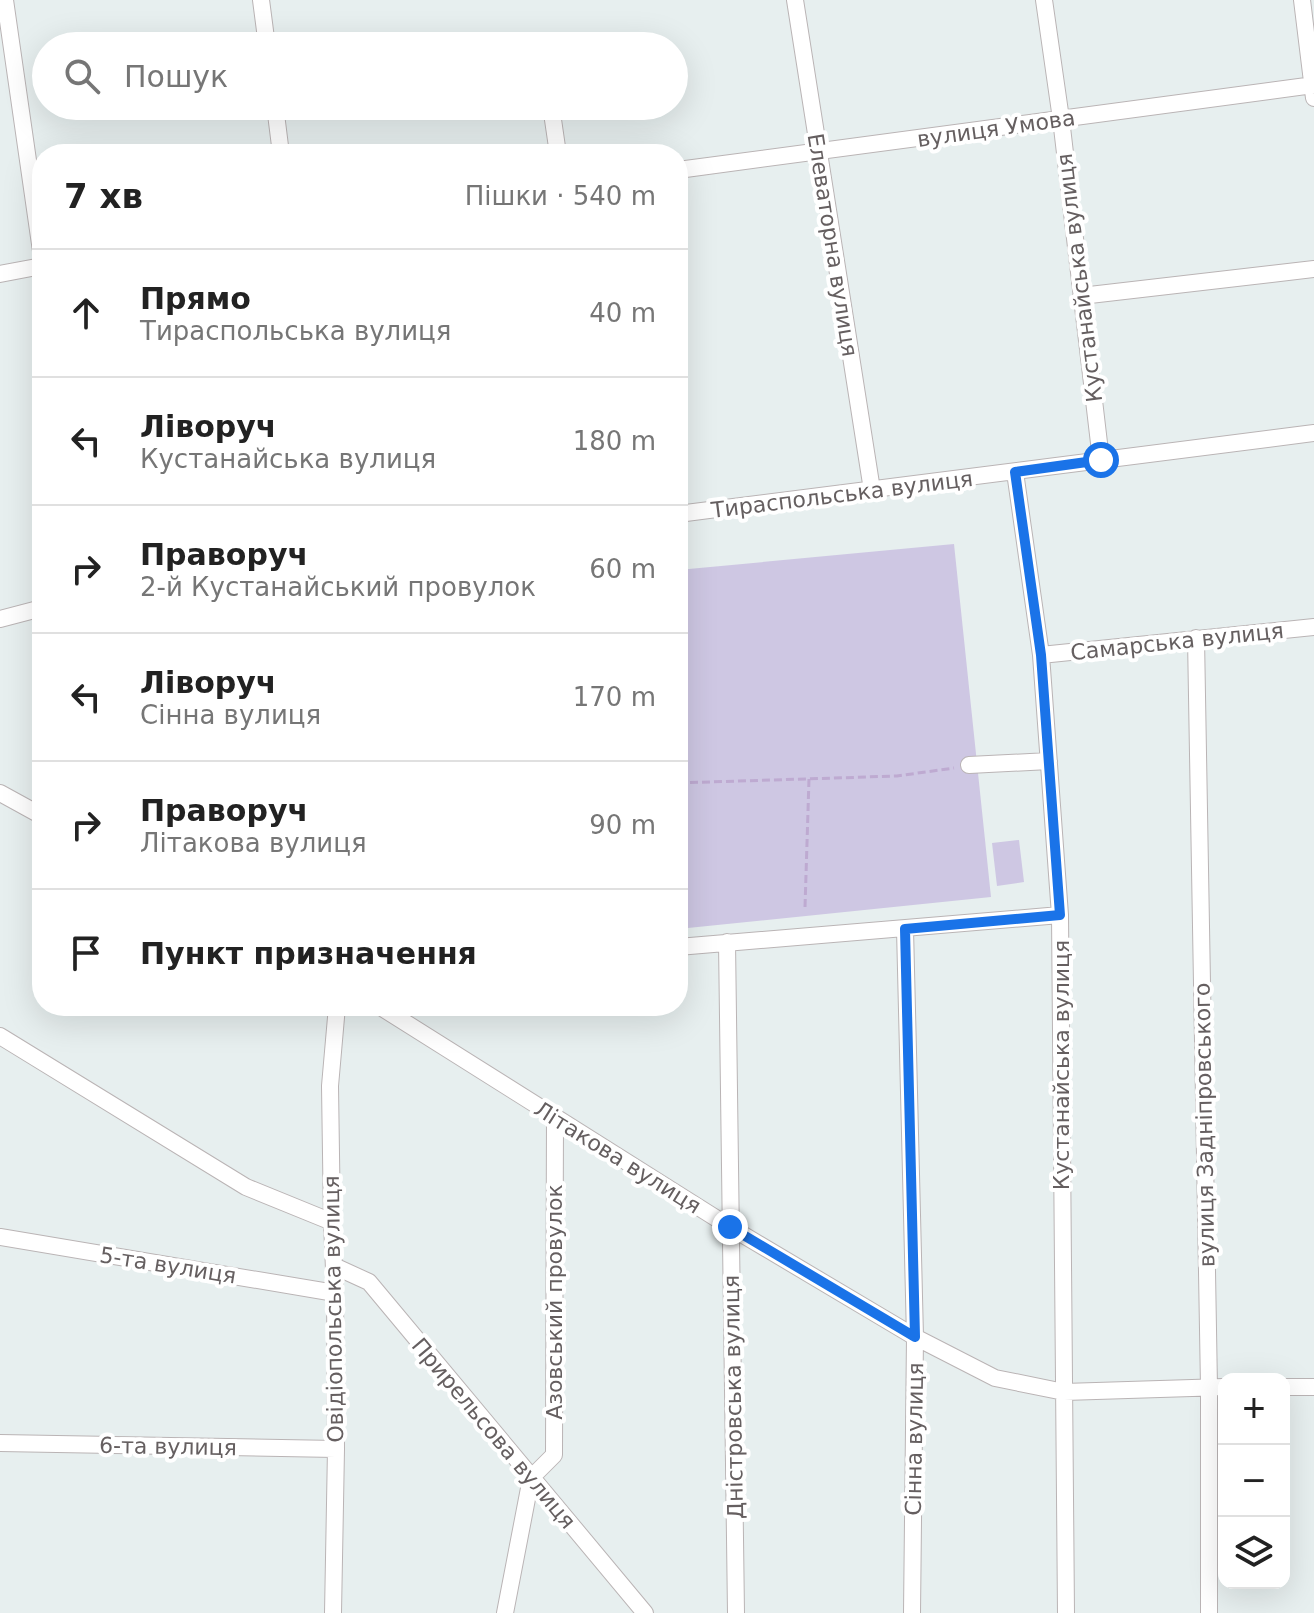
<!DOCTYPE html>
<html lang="uk">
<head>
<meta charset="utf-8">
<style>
  :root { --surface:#fff; --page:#f2f2f2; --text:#222; --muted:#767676; --line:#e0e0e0 }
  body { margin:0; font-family:"DejaVu Sans",sans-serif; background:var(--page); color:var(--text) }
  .controls { position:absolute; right:24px; bottom:24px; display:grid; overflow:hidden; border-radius:16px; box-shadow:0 8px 32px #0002 }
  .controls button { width:72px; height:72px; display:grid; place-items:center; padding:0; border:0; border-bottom:2px solid var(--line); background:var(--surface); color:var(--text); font:40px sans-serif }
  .stop { position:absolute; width:24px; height:24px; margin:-18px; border:6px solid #1a73e8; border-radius:50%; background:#fff }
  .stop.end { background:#1a73e8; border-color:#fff; box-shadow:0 2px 8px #0008 }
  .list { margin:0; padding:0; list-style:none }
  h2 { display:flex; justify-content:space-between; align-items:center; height:104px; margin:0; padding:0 32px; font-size:34px }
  h2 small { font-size:26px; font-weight:400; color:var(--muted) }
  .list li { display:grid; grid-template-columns:52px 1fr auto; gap:24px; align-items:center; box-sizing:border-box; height:128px; padding:0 32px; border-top:2px solid var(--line) }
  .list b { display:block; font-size:30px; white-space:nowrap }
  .list p { margin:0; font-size:26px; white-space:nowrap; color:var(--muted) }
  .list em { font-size:26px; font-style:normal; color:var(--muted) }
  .icon { flex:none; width:44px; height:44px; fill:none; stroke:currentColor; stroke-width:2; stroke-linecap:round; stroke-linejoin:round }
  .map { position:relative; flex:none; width:1314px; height:1613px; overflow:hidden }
  .search { position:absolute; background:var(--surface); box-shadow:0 8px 32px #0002; left:32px; top:32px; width:656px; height:88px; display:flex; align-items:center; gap:20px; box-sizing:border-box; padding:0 28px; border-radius:44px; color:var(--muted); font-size:30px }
  .panel { position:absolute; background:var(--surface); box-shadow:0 8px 32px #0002; left:32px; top:144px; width:656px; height:872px; border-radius:32px }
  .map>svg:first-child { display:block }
  .green { fill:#cec7e3 }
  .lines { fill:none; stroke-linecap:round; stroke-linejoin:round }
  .street-casing { stroke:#bab4b5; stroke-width:18 }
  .path { stroke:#beaad1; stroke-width:3; stroke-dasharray:8 4; stroke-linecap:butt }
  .street { stroke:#fff; stroke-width:16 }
  .route { stroke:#1a73e8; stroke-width:10 }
  .labels { text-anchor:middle; stroke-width:8; stroke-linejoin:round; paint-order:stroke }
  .street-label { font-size:22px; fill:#655f60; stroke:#fff }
</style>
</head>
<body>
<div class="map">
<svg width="1314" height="1613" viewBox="0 0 1314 1613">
  <rect width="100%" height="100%" fill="#e7efef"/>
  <path class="green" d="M954,544L991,897L678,929V570Z
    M1019,840L1024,882L997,886L992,843Z"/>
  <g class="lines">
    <defs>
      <path id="street" d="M5,0L42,258
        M261,0L267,46
        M795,0L872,490
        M1044,0L1061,119L1101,460
        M1302,0L1314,98
        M275,106L281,154
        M551,106L558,154
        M678,170L1314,85
        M0,274L42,266
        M1081,296L1314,269
        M1015,472L1041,655L1060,915L1066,1613
        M678,514L1314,433
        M0,619L42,608
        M1196,638L1209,1387V1613
        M1041,655L1314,627
        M969,765L1049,761
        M0,793L42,816
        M905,929L915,1337L912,1613
        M727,942L736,1613
        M678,947L1060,915
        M379,1006L730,1227L915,1337L995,1378L1064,1392L1224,1387
        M0,1036L246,1187L332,1222
        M0,1237L335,1293
        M334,1266L369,1282L645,1613
        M1284,1387H1314
        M0,1443L336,1449
        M333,1613L336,1449L335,1293L332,1222L330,1086L337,1006
        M505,1613L531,1478L554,1455L555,1117"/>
    </defs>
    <use href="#street" class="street-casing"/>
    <path class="path" d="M678,783L897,776L954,768
      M805,907L809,779"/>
    <use href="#street" class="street"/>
  </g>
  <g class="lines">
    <path class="route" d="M730,1227L915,1337L905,929L1060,915L1041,655L1015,472L1101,460"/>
  </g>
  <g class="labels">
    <g class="street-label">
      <text transform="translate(996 128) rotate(-8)" y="8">вулиця Умова</text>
      <text transform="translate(833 245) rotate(81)" y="8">Елеваторна вулиця</text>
      <text transform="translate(1079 278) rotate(-97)" y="8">Кустанайська вулиця</text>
      <text transform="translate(842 494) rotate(-7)" y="8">Тираспольська вулиця</text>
      <text transform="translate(1177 641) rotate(-6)" y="8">Самарська вулиця</text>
      <text transform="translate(1061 1065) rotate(-90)" y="8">Кустанайська вулиця</text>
      <text transform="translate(1204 1125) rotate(-91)" y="8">вулиця Задніпровського</text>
      <text transform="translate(618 1157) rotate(32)" y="8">Літакова вулиця</text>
      <text transform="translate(168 1265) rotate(9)" y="8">5-та вулиця</text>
      <text transform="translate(554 1302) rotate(-90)" y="8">Азовський провулок</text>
      <text transform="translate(333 1309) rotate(-91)" y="8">Овідіопольська вулиця</text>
      <text transform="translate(733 1397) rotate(-91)" y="8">Дністровська вулиця</text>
      <text transform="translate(494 1433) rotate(50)" y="8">Прирельсова вулиця</text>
      <text transform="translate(914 1439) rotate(-89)" y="8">Сінна вулиця</text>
      <text transform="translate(168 1446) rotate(1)" y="8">6-та вулиця</text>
    </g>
  </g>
</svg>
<div class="controls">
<button>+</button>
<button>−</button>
<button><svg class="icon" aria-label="layers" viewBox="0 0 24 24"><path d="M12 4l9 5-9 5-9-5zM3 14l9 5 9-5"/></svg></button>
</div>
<div class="stop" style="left:1101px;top:460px"></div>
<div class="stop end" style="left:730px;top:1227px"></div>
<div class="search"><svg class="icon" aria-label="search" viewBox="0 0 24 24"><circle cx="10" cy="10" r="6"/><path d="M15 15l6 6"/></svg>Пошук</div>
<section class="panel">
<h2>7 хв<small>Пішки · 540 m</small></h2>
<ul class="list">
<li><svg class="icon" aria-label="ahead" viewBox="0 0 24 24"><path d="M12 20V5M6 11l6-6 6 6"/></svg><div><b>Прямо</b><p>Тираспольська вулиця</p></div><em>40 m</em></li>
<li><svg class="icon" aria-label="left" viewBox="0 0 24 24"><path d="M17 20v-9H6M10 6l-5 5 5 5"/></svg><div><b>Ліворуч</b><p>Кустанайська вулиця</p></div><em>180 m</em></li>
<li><svg class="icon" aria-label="right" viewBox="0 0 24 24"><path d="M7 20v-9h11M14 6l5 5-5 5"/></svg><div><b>Праворуч</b><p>2-й Кустанайський провулок</p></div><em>60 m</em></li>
<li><svg class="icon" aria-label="left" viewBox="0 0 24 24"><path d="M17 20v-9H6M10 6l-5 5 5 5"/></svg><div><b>Ліворуч</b><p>Сінна вулиця</p></div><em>170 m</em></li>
<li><svg class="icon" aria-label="right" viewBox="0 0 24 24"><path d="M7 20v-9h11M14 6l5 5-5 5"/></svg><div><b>Праворуч</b><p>Літакова вулиця</p></div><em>90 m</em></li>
<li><svg class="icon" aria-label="arrive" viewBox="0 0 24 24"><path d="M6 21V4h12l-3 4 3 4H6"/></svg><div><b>Пункт призначення</b></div></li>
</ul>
</section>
</div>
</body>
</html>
